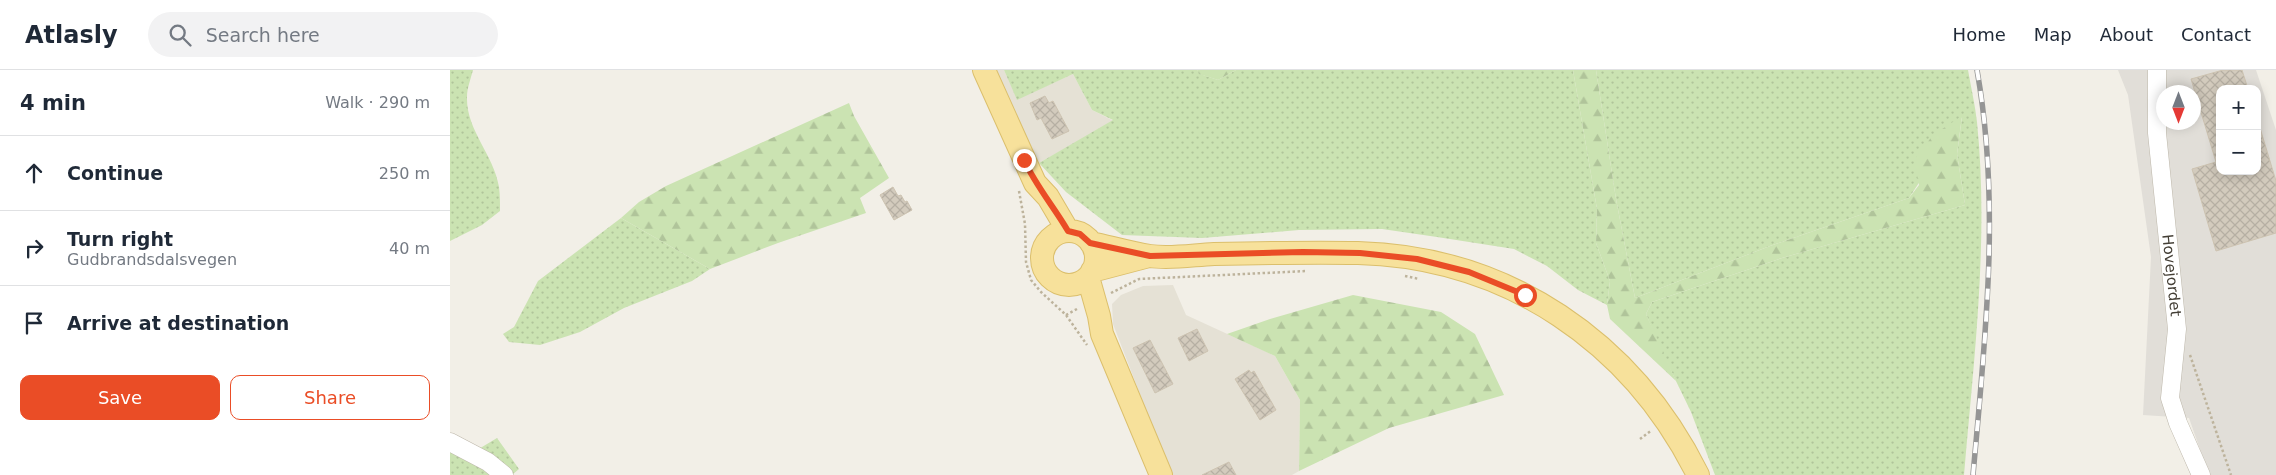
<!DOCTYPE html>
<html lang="en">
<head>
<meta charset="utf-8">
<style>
  :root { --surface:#fff; --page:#f2f2f3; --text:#1f2937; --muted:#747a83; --line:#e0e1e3; --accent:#ea4d26 }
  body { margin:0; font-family:"DejaVu Sans",sans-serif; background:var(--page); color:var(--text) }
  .controls { position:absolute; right:15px; top:15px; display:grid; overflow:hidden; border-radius:10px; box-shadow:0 2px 12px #0003 }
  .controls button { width:45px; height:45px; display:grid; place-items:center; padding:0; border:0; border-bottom:1px solid var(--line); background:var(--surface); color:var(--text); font:25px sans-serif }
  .compass { position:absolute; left:1706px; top:15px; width:45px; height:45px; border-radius:50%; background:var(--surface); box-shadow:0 2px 12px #0003; rotate:180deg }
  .stop { position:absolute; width:15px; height:15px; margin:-11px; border:4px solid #ea4d26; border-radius:50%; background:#fff }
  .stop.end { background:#ea4d26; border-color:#fff; box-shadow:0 1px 5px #0008 }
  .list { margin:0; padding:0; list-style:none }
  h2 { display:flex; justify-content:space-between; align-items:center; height:65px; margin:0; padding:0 20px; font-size:21px }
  h2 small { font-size:16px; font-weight:400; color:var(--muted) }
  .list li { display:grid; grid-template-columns:32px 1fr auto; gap:15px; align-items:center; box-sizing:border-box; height:75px; padding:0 20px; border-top:1px solid var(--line) }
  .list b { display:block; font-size:19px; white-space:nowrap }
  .list p { margin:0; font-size:16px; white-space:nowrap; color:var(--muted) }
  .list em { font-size:16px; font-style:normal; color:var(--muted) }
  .actions { display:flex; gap:10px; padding:15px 20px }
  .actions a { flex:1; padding:11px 0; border:1px solid var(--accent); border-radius:10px; text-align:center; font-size:18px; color:var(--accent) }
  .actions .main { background:var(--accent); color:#fff }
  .icon { flex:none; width:28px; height:28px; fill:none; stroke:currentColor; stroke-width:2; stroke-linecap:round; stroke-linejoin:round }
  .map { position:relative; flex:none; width:1826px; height:405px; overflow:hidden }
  header { display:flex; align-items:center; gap:30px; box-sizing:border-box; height:70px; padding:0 25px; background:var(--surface); border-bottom:1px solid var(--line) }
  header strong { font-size:24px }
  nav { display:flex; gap:28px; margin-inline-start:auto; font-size:18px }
  .search { width:350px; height:45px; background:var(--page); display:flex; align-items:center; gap:12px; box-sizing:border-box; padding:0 18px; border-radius:28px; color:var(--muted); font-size:19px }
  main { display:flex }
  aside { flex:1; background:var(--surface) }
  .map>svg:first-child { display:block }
  .residential { fill:#e5e1d5 }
  .industrial { fill:#e1ded8; fill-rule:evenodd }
  .grass { fill:url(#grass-dots) }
  .forest { fill:url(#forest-firs) }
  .building { fill:url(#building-cross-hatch); stroke:#cdc3b1 }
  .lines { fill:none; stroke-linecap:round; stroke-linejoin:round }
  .minor-casing { stroke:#bdb7aa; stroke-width:19 }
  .major-casing { stroke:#dbbf6c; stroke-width:24 }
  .path { stroke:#bdb39c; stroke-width:2.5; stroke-dasharray:2.5 2.5; stroke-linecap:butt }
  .minor { stroke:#fff; stroke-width:18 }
  .major { stroke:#f7e19b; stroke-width:22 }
  .rail-casing { stroke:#959595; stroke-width:5.5 }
  .rail { stroke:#fff; stroke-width:4; stroke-dasharray:11; stroke-linecap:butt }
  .route { stroke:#ea4d26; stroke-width:6 }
  .labels { text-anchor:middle; stroke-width:5; stroke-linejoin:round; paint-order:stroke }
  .street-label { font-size:15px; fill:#443f36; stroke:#fff }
</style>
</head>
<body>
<header>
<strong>Atlasly</strong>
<div class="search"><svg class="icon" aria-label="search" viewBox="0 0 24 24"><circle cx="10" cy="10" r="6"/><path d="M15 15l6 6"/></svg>Search here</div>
<nav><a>Home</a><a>Map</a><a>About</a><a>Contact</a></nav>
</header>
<main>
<aside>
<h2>4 min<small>Walk · 290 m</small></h2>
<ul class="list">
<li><svg class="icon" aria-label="ahead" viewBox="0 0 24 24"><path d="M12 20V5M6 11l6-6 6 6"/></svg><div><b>Continue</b></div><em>250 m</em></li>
<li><svg class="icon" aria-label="right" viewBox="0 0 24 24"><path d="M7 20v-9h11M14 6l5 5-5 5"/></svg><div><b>Turn right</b><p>Gudbrandsdalsvegen</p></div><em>40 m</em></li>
<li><svg class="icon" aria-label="arrive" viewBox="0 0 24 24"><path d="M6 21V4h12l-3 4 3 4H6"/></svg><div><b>Arrive at destination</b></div></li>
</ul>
<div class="actions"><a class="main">Save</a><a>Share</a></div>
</aside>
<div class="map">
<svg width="1826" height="405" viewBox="0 0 1826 405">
  <defs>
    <pattern id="grass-dots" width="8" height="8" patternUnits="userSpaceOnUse" patternTransform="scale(1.25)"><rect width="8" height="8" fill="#cbe3b2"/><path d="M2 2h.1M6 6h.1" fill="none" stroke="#b0c49a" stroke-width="1.8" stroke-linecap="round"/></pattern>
    <pattern id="forest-firs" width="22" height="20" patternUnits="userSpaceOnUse" patternTransform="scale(1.25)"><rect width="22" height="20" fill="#cbe3b2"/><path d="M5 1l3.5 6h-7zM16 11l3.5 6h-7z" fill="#b0c49a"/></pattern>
    <pattern id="building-cross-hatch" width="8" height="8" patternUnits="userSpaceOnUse" patternTransform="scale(1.25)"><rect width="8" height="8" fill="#d3cbbd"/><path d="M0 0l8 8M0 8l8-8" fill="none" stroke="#b6afa3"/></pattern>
  </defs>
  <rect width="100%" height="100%" fill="#f2efe7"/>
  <path class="residential" d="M544,0H554L567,29L623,4L642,40L664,51L589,93Z
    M723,215L736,245L825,286L850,330L849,401L842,405H721L663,254L662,234L671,225L693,216Z"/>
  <path class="industrial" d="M1668,0H1806L1826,60V405H1759L1739,348L1693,345L1701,187L1678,25ZM1770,19H1807V101H1770ZM1714,22H1744V52H1714Z"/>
  <path class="grass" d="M0,0H23C21,8 17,18 17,27C16,60 44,85 49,117C50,125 50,133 50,141L32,155L0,171Z
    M554,0H747L750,4L768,10L786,0H1123L1147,139L1146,173L1160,211L1157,235L1128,220L1097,196L1064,179L987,167L932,159L849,160L752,168L672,165L616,122L589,93L663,50L642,40L623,4L567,30Z
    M1146,0H1518C1521,17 1525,35 1527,52C1539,169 1524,288 1514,405H1265L1241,342L1209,276L1196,244L1202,232L1332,188L1515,135L1507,84L1512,47L1459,128L1320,176L1185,228L1166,129Z
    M171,148L260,199L242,211L174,238L130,262L90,275L59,272L53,264L64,257L88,211Z
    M47,368L69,399L62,405L27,380Z
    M0,375L49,405H0Z"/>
  <path class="forest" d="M747,0H786L768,10L749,4Z
    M1123,0H1146L1166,129L1185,228L1320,176L1459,128L1469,115L1464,90L1483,65L1512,46L1507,84L1515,135L1332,188L1202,232L1196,244L1226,311L1160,249L1157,235L1160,211L1146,173L1147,139Z
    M399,33L404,46L439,108L410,128L416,143L328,173L260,199L171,148L189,132L216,116Z
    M903,225L991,242L1025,264L1054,325L939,358L849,401L850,330L825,286L777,264L820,249Z"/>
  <path class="building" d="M1773,0H1792L1798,19H1770V101H1807V58H1810L1826,111V163L1766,181L1742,99L1766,92L1741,9Z
    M595,26L599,33L603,31L619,61L602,69L591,48L587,50L580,33Z
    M443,117L448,126L451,125L455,132L457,131L462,140L444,150L430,125Z
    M747,259L758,281L739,291L728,268Z
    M700,270L723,314L705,323L683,278Z
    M799,300L801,303L804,301L826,340L810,350L785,309Z
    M779,392L786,405H752Z"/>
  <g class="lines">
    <defs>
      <g id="minor">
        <path id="s1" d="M1707,0V63L1727,259L1720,328L1728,353L1751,405"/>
        <path d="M0,372L38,392L54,405"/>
      </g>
      <path id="major" d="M534,0L585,113L598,127L618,161
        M592 188a27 27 0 1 1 54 0a27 27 0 1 1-54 0Z
        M641,173C660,177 680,183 700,186C720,189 743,185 764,184C812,183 860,182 908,183C1058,187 1182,272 1248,405
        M642,201L699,186
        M638,207L649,246L652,264L711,405"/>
    </defs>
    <use href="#minor" class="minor-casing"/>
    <use href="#major" class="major-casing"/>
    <path class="path" d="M569,121L575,154L576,192L581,210L591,222L616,245L637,275
      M955,206L969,209
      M661,223L689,209L857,201
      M616,245L627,239
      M1740,285L1781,405
      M1190,369L1202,360"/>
    <use href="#minor" class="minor"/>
    <use href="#major" class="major"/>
    <defs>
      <path id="rail" d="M1523,405C1535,270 1551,135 1527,0"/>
    </defs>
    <use href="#rail" class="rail-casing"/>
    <use href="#rail" class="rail"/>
  </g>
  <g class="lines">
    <path class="route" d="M574,90C586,116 604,137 618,161L630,164L640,173L700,186L853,182L910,183L967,189L1019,202L1075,225"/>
  </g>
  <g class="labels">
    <g class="street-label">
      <text dy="5" stroke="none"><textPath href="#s1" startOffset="206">Hovejordet</textPath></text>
    </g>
  </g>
</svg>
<div class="controls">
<button>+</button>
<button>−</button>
</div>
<svg class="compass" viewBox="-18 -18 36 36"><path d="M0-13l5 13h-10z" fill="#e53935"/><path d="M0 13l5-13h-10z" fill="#747a83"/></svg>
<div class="stop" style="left:1075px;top:225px"></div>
<div class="stop end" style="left:574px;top:90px"></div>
</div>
</main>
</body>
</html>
